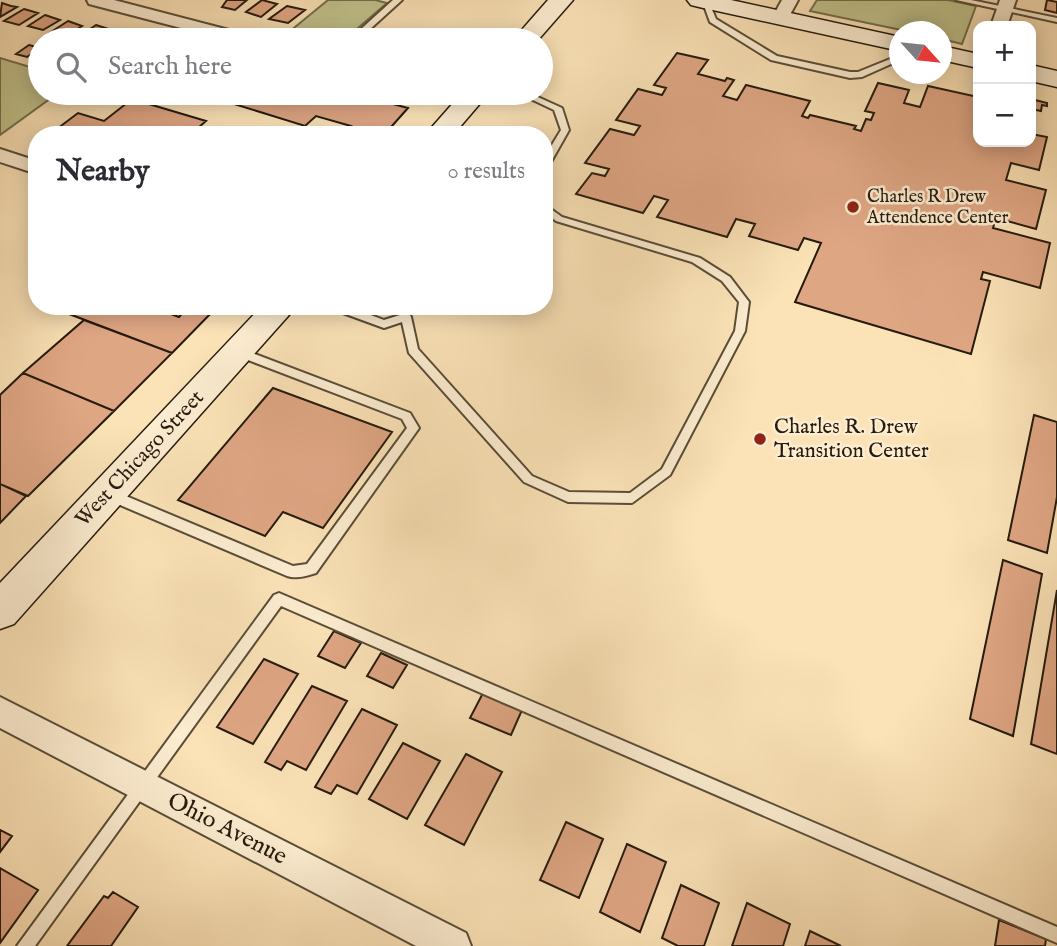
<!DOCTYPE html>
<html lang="en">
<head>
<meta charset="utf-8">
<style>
  body { margin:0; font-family:"IM FELL English",serif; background:#f2f2f3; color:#2b2b33 }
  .controls { position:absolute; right:21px; top:21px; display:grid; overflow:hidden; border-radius:14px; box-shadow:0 4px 18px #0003 }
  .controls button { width:63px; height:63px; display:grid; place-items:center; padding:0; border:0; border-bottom:2px solid #e1e1e2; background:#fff; color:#2b2b33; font:35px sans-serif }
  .compass { position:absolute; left:889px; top:21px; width:63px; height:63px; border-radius:50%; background:#fff; box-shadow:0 4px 18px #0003; rotate:117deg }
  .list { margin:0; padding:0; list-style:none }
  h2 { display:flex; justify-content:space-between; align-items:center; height:91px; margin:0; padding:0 28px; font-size:30px }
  h2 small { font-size:23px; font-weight:400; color:#7c7c81 }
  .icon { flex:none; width:38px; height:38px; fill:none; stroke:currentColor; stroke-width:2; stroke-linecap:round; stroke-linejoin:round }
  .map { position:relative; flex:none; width:1057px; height:946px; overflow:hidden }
  .search { position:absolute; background:#fff; box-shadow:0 4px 18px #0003; left:28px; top:28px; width:525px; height:77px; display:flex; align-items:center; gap:18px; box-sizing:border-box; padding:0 24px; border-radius:38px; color:#7c7c81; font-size:26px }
  .panel { position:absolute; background:#fff; box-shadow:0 4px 18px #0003; left:28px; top:126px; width:525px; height:189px; border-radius:28px }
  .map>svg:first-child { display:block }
</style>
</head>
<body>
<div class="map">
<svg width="1057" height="946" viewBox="0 0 1057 946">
  <rect width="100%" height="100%" fill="#fbe2b7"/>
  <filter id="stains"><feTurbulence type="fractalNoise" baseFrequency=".00286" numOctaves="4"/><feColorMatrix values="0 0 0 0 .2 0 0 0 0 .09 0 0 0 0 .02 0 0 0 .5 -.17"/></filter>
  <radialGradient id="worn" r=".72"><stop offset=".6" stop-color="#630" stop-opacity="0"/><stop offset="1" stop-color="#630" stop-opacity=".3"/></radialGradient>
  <path fill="#c1c28c" stroke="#736e4d" stroke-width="2" d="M328,0H375L387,3L344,40H321L289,32Z
    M817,0H948L976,6L962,44L942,39V32L906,31L810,11Z
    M0,58L40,70V93H58L0,135Z"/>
  <path fill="#dfa684" stroke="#251b0e" stroke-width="2" d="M227,0H247L235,10L222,7Z
    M262,0L277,4L261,17L246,12Z
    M1047,0L1057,2V13L1045,10Z
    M2,3L11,6L17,7L0,17Z
    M287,6L305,10L288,23L269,19Z
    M24,9L38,13L19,25L4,21Z
    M45,15L60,20L43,30L28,26Z
    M68,21L82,26L62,39L48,34Z
    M96,25L112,30L97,40H74Z
    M29,45L40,48L27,57L16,54Z
    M677,53L708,60L698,74L725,81L727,78L734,80L723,96L737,100L746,85L810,101L802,116L808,118L810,115L856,126L854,129L861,131L866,119L871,120L874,113L865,111L878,83L909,90L904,103L920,107L928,86L978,97V142H1031V134L1047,137L1039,170L1011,163L1006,180L1046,190L1036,229L996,218L993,228L1050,243L1040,288L983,272L981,279L990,281L971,354L795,302L821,243L804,238L798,250L749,236L755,224L736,219L727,237L657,217L668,200L654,196L643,213L576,194L592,173L605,176L609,169L585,163L610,129L634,135L640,126L616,120L638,89L662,95L666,88L654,85Z
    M232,93H281L297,97L302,93H352L408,108L384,135H342L351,126L316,116L305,126L231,103L239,96Z
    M132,99L206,121L190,135H49L78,113L104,121Z
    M1031,99L1047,103V106L1042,105L1041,111L1031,109Z
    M59,306H150L179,317L186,309L178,306H218L172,353L56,309Z
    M84,320L172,353L114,411L23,373Z
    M23,373L114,411L28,496L0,484V395Z
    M273,388L392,432L323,528L283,512L265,536L178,500Z
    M1034,415L1057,422V497L1047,553L1008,540Z
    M0,484L26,496L0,523Z
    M1003,560L1042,574L1013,736L970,719Z
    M1057,590V754L1031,744Z
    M334,631L361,643L345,668L318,656Z
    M381,653L407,665L393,688L367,676Z
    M264,659L298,674L253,744L217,727Z
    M312,686L347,701L306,770L287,761L281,770L265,762Z
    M483,693L522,710L511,735L470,718Z
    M362,709L397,725L357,794L337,785L331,794L315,787Z
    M403,743L440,761L407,819L369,799Z
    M466,754L502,772L464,845L425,825Z
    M566,822L603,839L579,898L540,880Z
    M0,830L12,836L0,852Z
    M627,844L666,862L640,932L600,912Z
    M0,868L38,890L0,943Z
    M681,885L719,903L704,946H678L662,938Z
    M113,892L138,907L111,946H67L104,896L108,898Z
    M747,903L790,924L783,946H732Z
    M999,920L1046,939L1045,946H995Z
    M810,931L841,946H805Z"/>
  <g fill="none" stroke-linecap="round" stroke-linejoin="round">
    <defs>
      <path id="lane" d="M393,0H402L358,40H349Z
        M702,0H708L716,19L777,56L850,72H858L900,55V60L862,77L850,78L771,60L710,22Z
        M956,0H971L1057,18V22Z
        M197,26L204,28L189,40H180Z
        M518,93H529L562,108L569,130L547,169L544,170V158L561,130L554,110Z
        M544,204L562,217L700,258L730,277L749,302L745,331L670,475L632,503L568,502L524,482L409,353L402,322L384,328L332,309L331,306H347L384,320L400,315L395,306H405L411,317L418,349L532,476L569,492L630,493L662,469L735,331L739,302L722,281L692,262L556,221L544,212Z
        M239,348L410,413L419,428L316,573C307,576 296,579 287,576L106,499L104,495L106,491H114L293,566L307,564L407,428L402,419L235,355L233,352Z
        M279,593L1057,927V943L281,606L35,946H17L274,595Z"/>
      <path id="street" d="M87,0H114L252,36L255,40H227L89,4Z
        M782,0H798L786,22L780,23L772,18Z
        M1000,0H1016L1007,26H991Z
        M431,93H460L476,97L478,101L469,107L433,97Z
        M0,149L37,161V174L0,162Z
        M0,697L466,933L471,946H416L0,728Z"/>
      <path id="secondary" d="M548,0H573L538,40H513Z
        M687,0H731L900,37V51L699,7L691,5Z
        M942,46L978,54V68L942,60Z
        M1031,65L1057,71V87L1031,81Z
        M462,93H489L453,135H425Z
        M262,306H297L14,624L0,629V583Z"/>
    </defs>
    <use href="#lane" stroke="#5a4d38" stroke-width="4"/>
    <use href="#street" stroke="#5a4d38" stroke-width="4"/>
    <use href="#secondary" stroke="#251b0e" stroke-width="3"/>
    <use href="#lane" fill="#fcecd0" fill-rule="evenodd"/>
    <use href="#street" fill="#fcecd0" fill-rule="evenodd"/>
    <use href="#secondary" fill="#fcecd0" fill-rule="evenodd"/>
  </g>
  <g fill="#8f2418" stroke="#fcecd0" stroke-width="2.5">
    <circle cx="853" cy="207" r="7"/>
    <circle cx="760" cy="439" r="7"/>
  </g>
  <g text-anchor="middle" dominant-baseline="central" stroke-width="5" stroke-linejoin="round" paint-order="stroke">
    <g font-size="18" fill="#251b0e" stroke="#fcecd0" text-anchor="start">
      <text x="867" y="197">Charles R Drew<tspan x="867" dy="21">Attendence Center</tspan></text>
    </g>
    <g font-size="21" fill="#251b0e" stroke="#fcecd0" text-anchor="start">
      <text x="774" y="427">Charles R. Drew<tspan x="774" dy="24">Transition Center</tspan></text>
    </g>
    <g font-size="21" fill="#251b0e" stroke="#fcecd0">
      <text transform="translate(140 459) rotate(-47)">West Chicago Street</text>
    </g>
    <g font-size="24" fill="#251b0e" stroke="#fcecd0">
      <text transform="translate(227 829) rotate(27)">Ohio Avenue</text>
    </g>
  </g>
  <rect width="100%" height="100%" filter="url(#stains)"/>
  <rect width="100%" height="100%" fill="url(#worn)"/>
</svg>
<div class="controls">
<button>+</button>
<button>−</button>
</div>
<svg class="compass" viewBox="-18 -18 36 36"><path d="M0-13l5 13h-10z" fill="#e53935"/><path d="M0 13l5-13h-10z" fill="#7c7c81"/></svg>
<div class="search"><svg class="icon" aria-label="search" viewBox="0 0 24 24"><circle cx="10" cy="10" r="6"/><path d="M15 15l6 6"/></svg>Search here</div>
<section class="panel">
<h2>Nearby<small>0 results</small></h2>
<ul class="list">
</ul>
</section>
</div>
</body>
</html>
